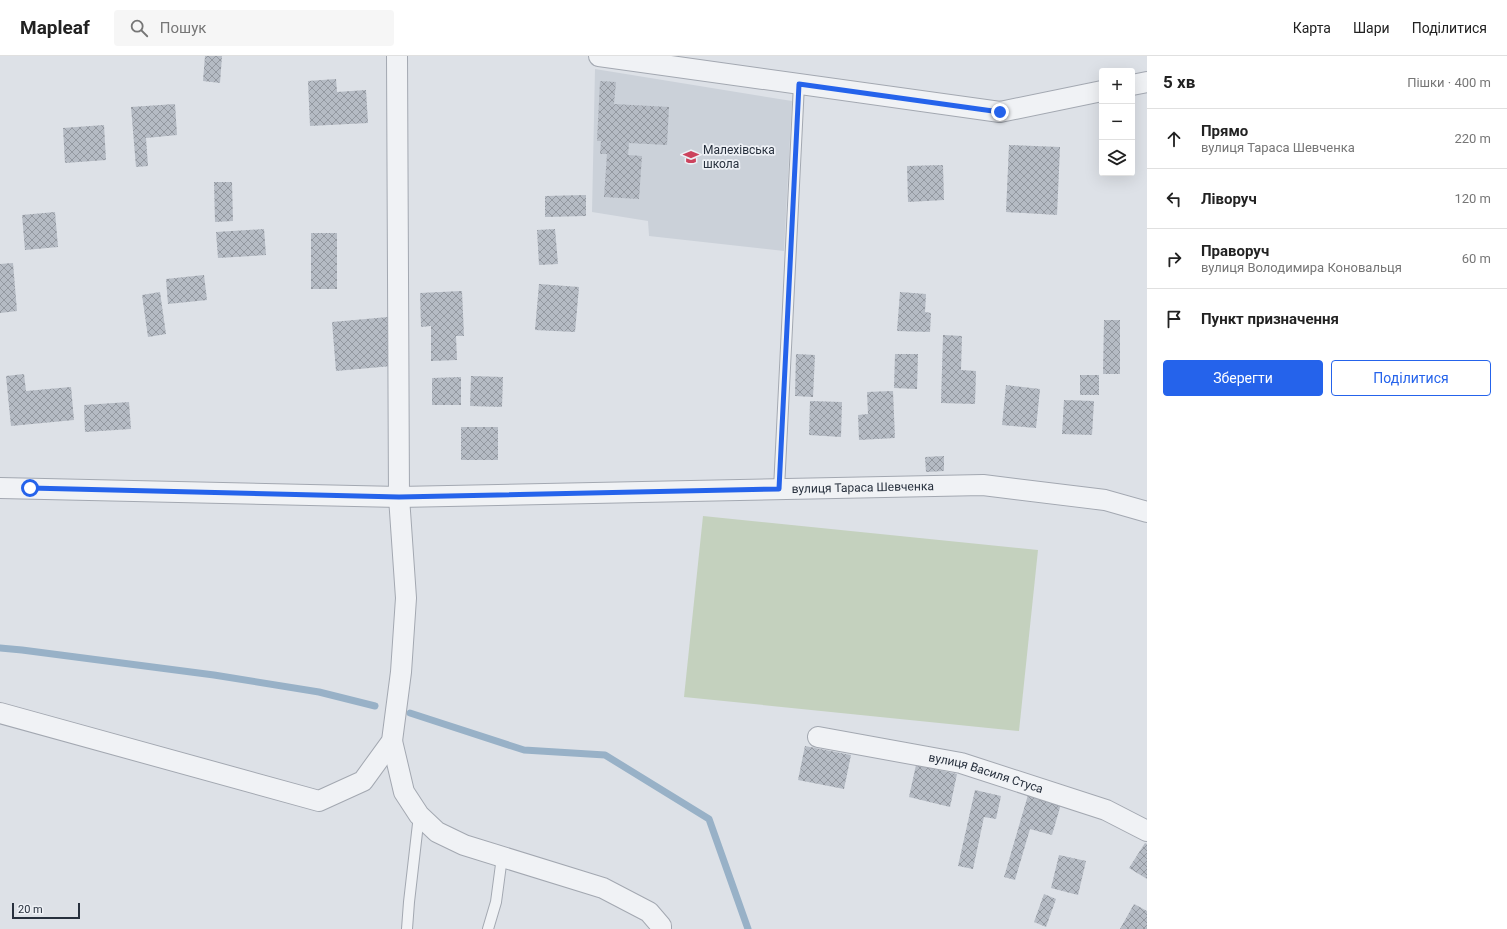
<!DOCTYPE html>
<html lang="uk">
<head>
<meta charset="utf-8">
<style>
  body { margin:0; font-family:Roboto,sans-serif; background:#f6f6f6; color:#222 }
  .controls { position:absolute; right:12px; top:12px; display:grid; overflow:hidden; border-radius:4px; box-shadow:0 4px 16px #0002 }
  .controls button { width:36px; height:36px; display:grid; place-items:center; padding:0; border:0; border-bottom:1px solid #e0e0e0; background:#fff; color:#222; font:20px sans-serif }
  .scale { position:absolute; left:12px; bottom:10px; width:68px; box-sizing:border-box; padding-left:4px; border:2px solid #27303d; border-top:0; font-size:11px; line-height:14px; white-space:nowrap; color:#27303d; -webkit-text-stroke:3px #edf0f5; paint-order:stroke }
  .stop { position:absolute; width:12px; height:12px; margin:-9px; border:3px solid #2563eb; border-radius:50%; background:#fff }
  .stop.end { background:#2563eb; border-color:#fff; box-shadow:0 1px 4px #0008 }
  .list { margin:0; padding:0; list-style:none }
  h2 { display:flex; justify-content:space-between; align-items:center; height:52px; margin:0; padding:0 16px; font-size:17px }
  h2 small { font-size:13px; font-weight:400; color:#767676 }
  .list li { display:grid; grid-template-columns:26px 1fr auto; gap:12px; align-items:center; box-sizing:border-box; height:60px; padding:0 16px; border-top:1px solid #e0e0e0 }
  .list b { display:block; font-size:15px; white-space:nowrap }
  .list p { margin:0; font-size:13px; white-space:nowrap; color:#767676 }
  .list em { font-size:13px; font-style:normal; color:#767676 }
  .actions { display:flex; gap:8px; padding:12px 16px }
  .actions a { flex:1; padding:9px 0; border:1px solid #2563eb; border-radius:4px; text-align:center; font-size:14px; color:#2563eb }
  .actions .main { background:#2563eb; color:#fff }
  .icon { flex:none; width:22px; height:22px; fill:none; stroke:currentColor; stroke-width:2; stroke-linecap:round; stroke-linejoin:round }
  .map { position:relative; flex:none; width:1147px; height:873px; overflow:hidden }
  header { display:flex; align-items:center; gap:24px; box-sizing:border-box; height:56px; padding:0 20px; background:#fff; border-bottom:1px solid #e0e0e0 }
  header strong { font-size:19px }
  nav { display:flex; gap:22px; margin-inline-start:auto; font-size:14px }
  .search { width:280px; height:36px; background:#f6f6f6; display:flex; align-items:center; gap:10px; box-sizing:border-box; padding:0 14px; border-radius:4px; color:#767676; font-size:15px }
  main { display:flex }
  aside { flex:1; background:#fff }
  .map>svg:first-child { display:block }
</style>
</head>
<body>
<header>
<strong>Mapleaf</strong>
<div class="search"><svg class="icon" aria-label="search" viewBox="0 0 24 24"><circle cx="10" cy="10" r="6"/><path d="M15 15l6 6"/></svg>Пошук</div>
<nav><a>Карта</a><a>Шари</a><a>Поділитися</a></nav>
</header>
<main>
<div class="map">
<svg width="1147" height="873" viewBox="0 0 1147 873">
  <defs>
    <pattern id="building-cross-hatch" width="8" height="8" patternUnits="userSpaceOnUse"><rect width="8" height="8" fill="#b5bbc4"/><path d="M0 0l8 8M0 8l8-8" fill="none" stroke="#9398a0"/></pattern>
  </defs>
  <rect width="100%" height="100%" fill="#dde1e7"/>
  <path fill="#cbd1d9" d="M595,13L792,45L784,195L649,180L648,165L592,156Z"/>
  <path fill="#c4d1be" d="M703,460L1038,494L1019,675L684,641Z"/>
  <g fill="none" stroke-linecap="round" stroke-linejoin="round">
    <path stroke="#98b1c7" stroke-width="7" d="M0,592L22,594L214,619L319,636L375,650
      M410,657L524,694L605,699L709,763L748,873"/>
  </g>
  <path fill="url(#building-cross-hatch)" d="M205,0H222L220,27L203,25Z
    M336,23L337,36L366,34L368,67L310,70L308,25Z
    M600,25L616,26L614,48L669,51L667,89L629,87L628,99L642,100L639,143L604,141L607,98H600L601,85H597Z
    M175,48L177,79L146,82L148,110L136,111L131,51Z
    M104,69L106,104L65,107L63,72Z
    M1009,89L1060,91L1057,159L1006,156Z
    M943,109L944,144L908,146L907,110Z
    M214,126H232L233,165L215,166Z
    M586,139V160L545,161V140Z
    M55,156L58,191L25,194L22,159Z
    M264,173L266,199L218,202L216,176Z
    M555,173L558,208L539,209L537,174Z
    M311,177H337V233H311Z
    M13,207L17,255L0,257V208Z
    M204,219L207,244L168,248L166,223Z
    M539,228L579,231L575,276L535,274Z
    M462,235L464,280H456L457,304L431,305V270L421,271L420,237Z
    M160,236L166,278L148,281L142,239Z
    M900,236L926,238L925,256L931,257L930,276L897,275Z
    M388,261L392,310L336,315L332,266Z
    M1104,264H1120V318H1103Z
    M943,279L962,280L961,314L976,315L975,348L941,347Z
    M796,298L815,299L813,341L795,340Z
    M895,298H918L917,333L894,332Z
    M24,318L26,335L71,331L74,364L11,370L6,320Z
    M1080,319H1099V339H1080Z
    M471,320L503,321L502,351L470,350Z
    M461,321V349H432V322Z
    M1006,329L1040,333L1036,372L1002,369Z
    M893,335L895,382L859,384L858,359L868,358L867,336Z
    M1064,344L1094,345L1092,379L1062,378Z
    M810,345L842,346L841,381L809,379Z
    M129,346L131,373L85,376L84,349Z
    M461,371H498V404H461Z
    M944,400V415L926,416L925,401Z
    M805,690L851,699L844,733L798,724Z
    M916,709L957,718L950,751L909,741Z
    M975,734L1001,740L996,763L984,761L973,813L958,810Z
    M1028,739L1061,748L1052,779L1030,773L1015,824L1004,821Z
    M1145,787L1147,788V823L1129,812Z
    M1059,799L1086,805L1078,839L1051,832Z
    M1044,838L1056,843L1046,871L1034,866Z
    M1134,848L1147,855V873H1120Z"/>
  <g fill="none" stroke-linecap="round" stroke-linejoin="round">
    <defs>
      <path id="service" d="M779,433L799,28
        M407,873L409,846L419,759
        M488,873L496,846L502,801"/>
      <g id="minor">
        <path d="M599,0L1000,56L1102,35"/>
        <path d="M1132,29L1147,26"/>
        <path id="s1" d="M0,432L399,441L983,429L1105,444L1147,456"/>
        <path d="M0,657L319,745L363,725L392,685L401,616L406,542L399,441L397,0"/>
        <path id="s2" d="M818,681L961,707L1106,754L1147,775"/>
        <path d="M392,685L404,736L419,759L437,776L464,789L603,832L649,856L661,870V873"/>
      </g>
    </defs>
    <use href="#service" stroke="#a3a8b1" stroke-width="12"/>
    <use href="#minor" stroke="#a3a8b1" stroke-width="22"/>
    <use href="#service" stroke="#f0f2f5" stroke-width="10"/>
    <use href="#minor" stroke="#f0f2f5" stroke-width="20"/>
  </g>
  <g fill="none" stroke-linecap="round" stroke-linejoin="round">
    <path stroke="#2563eb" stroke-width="5" d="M30,432L399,441L779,433L799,28L1000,56"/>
  </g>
  <defs>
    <symbol id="school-bare" viewBox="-9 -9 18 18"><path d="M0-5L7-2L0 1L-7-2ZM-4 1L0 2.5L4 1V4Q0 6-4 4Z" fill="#cc435d" stroke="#edf0f5" stroke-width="2.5" paint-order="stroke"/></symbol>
  </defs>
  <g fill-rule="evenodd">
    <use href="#school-bare" x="680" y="90" width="22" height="22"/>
  </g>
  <g text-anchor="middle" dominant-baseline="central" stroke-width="3.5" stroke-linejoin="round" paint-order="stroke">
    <g font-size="12" fill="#27303d" stroke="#edf0f5" text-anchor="start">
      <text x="703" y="94">Малехівська<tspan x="703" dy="14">школа</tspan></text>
    </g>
    <g font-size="12" fill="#27303d" stroke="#edf0f5">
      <text stroke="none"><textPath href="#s1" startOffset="863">вулиця Тараса Шевченка</textPath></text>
      <text stroke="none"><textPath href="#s2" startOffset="172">вулиця Василя Стуса</textPath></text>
    </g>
  </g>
</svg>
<div class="controls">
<button>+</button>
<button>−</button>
<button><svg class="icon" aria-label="layers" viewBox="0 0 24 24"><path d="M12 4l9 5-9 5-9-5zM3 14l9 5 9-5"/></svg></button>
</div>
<div class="scale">20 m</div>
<div class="stop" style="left:30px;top:432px"></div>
<div class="stop end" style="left:1000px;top:56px"></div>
</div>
<aside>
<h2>5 хв<small>Пішки · 400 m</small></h2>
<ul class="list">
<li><svg class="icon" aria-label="ahead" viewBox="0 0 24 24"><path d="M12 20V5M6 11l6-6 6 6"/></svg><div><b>Прямо</b><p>вулиця Тараса Шевченка</p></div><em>220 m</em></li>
<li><svg class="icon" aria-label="left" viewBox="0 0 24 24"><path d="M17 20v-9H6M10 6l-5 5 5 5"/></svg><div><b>Ліворуч</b></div><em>120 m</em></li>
<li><svg class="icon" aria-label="right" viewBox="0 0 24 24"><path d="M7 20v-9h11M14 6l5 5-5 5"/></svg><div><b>Праворуч</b><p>вулиця Володимира Коновальця</p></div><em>60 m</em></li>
<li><svg class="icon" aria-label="arrive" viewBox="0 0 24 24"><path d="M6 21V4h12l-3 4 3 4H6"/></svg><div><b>Пункт призначення</b></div></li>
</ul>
<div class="actions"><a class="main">Зберегти</a><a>Поділитися</a></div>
</aside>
</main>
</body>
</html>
